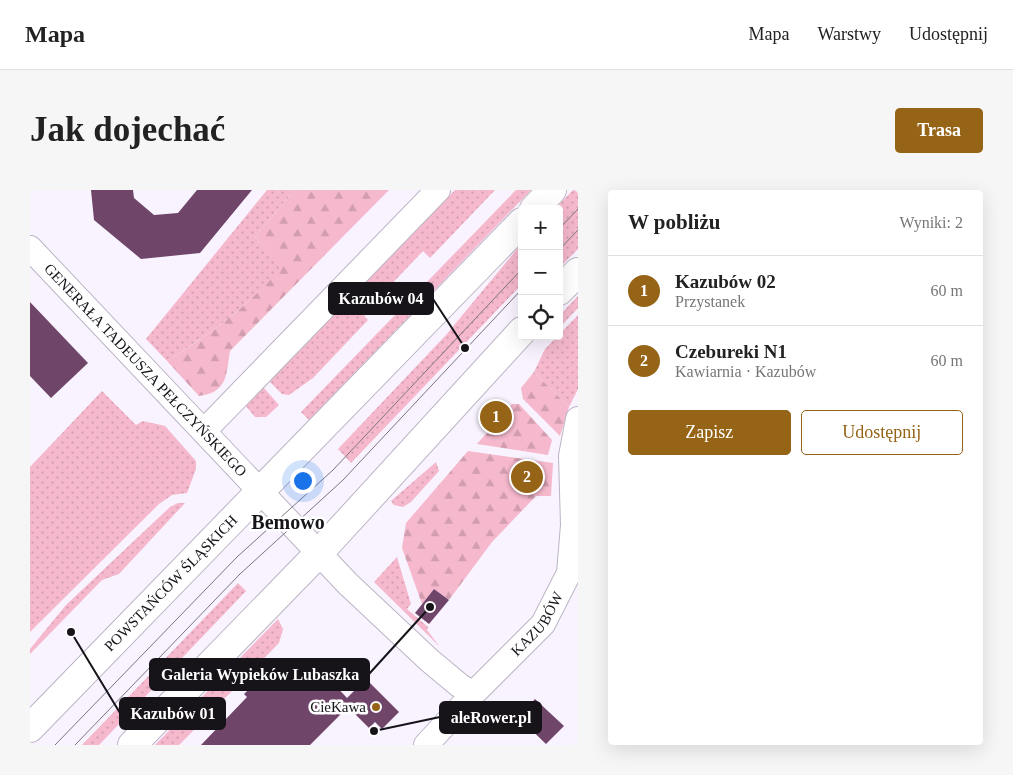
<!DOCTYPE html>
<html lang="pl">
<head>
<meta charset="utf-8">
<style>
  body { margin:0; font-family:"Times New Roman",serif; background:#f6f6f6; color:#222 }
  .controls { position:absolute; right:15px; top:15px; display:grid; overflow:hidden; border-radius:5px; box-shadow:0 5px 20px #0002 }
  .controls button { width:45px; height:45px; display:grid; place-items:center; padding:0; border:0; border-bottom:1px solid #e0e0e0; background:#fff; color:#222; font:25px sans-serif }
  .you { position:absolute; left:272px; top:290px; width:18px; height:18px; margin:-12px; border:4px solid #fff; border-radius:50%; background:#1a73e8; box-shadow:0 0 0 8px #1a73e833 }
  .badge { display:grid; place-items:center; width:32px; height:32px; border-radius:50%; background:#966417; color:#fff; font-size:16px; font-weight:700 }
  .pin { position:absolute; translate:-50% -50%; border:2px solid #fff; box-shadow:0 1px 5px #0006 }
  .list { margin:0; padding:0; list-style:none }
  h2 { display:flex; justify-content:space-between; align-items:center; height:65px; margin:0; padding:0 20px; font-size:21px }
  h2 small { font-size:16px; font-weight:400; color:#767676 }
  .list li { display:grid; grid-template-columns:32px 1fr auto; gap:15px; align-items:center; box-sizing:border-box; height:70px; padding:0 20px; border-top:1px solid #e0e0e0 }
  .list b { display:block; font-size:19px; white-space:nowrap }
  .list p { margin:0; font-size:16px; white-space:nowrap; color:#767676 }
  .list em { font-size:16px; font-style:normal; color:#767676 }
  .actions { display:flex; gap:10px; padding:15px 20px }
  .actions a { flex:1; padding:11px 0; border:1px solid #966417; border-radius:5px; text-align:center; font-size:18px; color:#966417 }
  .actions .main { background:#966417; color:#fff }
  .icon { flex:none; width:28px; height:28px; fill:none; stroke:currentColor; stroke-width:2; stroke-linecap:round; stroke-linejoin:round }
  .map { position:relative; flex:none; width:548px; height:555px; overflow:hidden; border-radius:5px }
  header { display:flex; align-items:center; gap:30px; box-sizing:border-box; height:70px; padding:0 25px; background:#fff; border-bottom:1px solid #e0e0e0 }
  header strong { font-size:24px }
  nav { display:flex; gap:28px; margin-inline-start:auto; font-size:18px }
  .intro { display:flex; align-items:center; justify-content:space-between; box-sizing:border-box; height:120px; padding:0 30px }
  h1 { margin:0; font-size:35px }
  .button { padding:12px 22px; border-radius:5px; background:#966417; color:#fff; font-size:18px; font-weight:700 }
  main { display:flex; gap:30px; padding:0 30px }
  aside { flex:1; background:#fff; border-radius:5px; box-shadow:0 5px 20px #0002 }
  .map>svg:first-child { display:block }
</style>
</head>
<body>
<header>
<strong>Mapa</strong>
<nav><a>Mapa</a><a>Warstwy</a><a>Udostępnij</a></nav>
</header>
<div class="intro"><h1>Jak dojechać</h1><a class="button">Trasa</a></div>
<main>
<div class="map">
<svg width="548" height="555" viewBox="0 0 548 555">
  <defs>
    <pattern id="grass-dots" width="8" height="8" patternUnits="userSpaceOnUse" patternTransform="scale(1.25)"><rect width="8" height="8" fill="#f5b8cd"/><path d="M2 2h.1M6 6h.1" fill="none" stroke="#d19daf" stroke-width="1.8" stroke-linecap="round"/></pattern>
    <pattern id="forest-firs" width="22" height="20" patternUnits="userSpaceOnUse" patternTransform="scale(1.25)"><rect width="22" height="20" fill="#f5b8cd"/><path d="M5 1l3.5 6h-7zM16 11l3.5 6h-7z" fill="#d19daf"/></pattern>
  </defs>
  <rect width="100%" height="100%" fill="#f8f3fe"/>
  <path fill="url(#grass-dots)" d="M237,0H264L225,47L254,76C221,114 179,145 137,171L116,149Z
    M425,0H465L400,68L393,61L333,124L338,130L283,188L259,205L252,204L239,191Z
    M486,0H501L279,230L271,222Z
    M543,0H548V59L529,78V19H525Z
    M492,53V94L321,273L308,259L416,145Z
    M548,106V118L529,138V126Z
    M548,125V199L539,217L504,182L515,159Z
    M233,197L249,215L236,227H225L215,215Z
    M72,201L106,235L113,231L135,236L166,271V279L157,303L142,305L129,314L0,442V277Z
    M406,272L409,281L381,312L373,317L364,315L361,311Z
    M148,313H155L89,384L72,390L0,464V459L36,415L140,317Z
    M367,367L381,414L377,419L398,437L397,440L409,456L344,392Z
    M208,393L216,401L69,555H52Z
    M248,429L253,439L249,453L149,555H125Z"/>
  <path fill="url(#forest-firs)" d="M264,0H359L200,161C196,185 198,202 169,206L137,171C179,145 221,114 253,76L225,47Z
    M504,182L539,217L530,246L493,209L491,198Z
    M482,214H489L522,250L518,265L447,254Z
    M438,261L523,273L521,306H506L462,352L419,410L404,399L392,414L372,358L376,333Z"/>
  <path fill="#70456a" d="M61,0H103L104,8L124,25L148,23L167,0H222L170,63L111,69L64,30Z
    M0,112L58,173L21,208L0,186Z
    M404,399L419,410L399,434L385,423Z
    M245,474L254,475L273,494L289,478L317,508L336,489L369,522L352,539L345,532L339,538L318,517L280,555H171L217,507L214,504Z
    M505,509L534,536L516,554L488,527Z"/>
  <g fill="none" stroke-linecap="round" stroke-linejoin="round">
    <defs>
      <g id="street">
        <path id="s1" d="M0,58L318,394L399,470L429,495L443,504"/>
        <path d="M174,241L408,0"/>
        <path id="s2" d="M396,555L443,504L513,434L539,383L543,335L541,266L548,229"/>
      </g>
      <g id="secondary">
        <path d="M504,19L522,0"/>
        <path d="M529,101L548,82"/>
        <path id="s3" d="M0,538L492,32"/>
        <path d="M102,555L288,364L492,141"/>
      </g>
    </defs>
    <use href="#street" stroke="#bcb4c5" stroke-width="26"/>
    <use href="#secondary" stroke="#bcb4c5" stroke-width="30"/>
    <use href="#street" stroke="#fff" stroke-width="24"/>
    <use href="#secondary" stroke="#fff" stroke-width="28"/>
    <path stroke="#7a767f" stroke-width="1" d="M529,39L548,19
      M529,60L548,40
      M25,555L207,367L303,280L492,79
      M45,555L210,384L313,290L492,99"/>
  </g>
  <circle fill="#966417" stroke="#fff" stroke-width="2" cx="346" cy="517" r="5"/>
  <g text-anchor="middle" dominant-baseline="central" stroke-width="5" stroke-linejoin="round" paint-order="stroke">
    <g font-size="15" fill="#161319" stroke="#fff">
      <text stroke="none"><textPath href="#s1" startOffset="168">GENERAŁA TADEUSZA PEŁCZYŃSKIEGO</textPath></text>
      <text stroke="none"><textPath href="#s3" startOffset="202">POWSTAŃCÓW ŚLĄSKICH</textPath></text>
      <text stroke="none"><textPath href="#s2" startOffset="165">KAZUBÓW</textPath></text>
    </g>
    <g font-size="15" fill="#161319" stroke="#fff" text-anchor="end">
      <text x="336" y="517">CieKawa</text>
    </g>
    <g font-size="20" font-weight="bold" fill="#161319" stroke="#fff">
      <text x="258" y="332">Bemowo</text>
    </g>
  </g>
  <path fill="none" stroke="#161319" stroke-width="2" d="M435 158L403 109M400 417L339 484M41 442L90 523M344 541L410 527"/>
  <g fill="#161319" stroke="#fff" stroke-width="2">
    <circle cx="435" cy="158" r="5"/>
    <circle cx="400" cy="417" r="5"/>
    <circle cx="41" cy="442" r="5"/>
    <circle cx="344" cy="541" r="5"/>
  </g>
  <g fill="#161319" stroke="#161319" stroke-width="2">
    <rect x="299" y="93" width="104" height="31" rx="5"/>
    <rect x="120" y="469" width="219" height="31" rx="5"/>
    <rect x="90" y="508" width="105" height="31" rx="5"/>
    <rect x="410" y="512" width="101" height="31" rx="5"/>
  </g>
  <g font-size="16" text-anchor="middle" font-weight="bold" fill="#fff">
    <text x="351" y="114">Kazubów 04</text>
    <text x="230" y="490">Galeria Wypieków Lubaszka</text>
    <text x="143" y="529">Kazubów 01</text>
    <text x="461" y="533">aleRower.pl</text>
  </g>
</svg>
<div class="controls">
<button>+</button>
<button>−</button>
<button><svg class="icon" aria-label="locate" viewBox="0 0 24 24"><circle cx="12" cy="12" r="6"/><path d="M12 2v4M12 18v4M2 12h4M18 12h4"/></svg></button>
</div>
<div class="you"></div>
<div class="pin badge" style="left:466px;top:227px">1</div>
<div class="pin badge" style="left:497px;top:287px">2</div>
</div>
<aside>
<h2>W pobliżu<small>Wyniki: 2</small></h2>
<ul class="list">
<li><span class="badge">1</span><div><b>Kazubów 02</b><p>Przystanek</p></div><em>60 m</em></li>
<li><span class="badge">2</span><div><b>Czebureki N1</b><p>Kawiarnia · Kazubów</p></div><em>60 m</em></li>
</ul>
<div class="actions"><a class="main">Zapisz</a><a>Udostępnij</a></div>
</aside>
</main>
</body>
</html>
